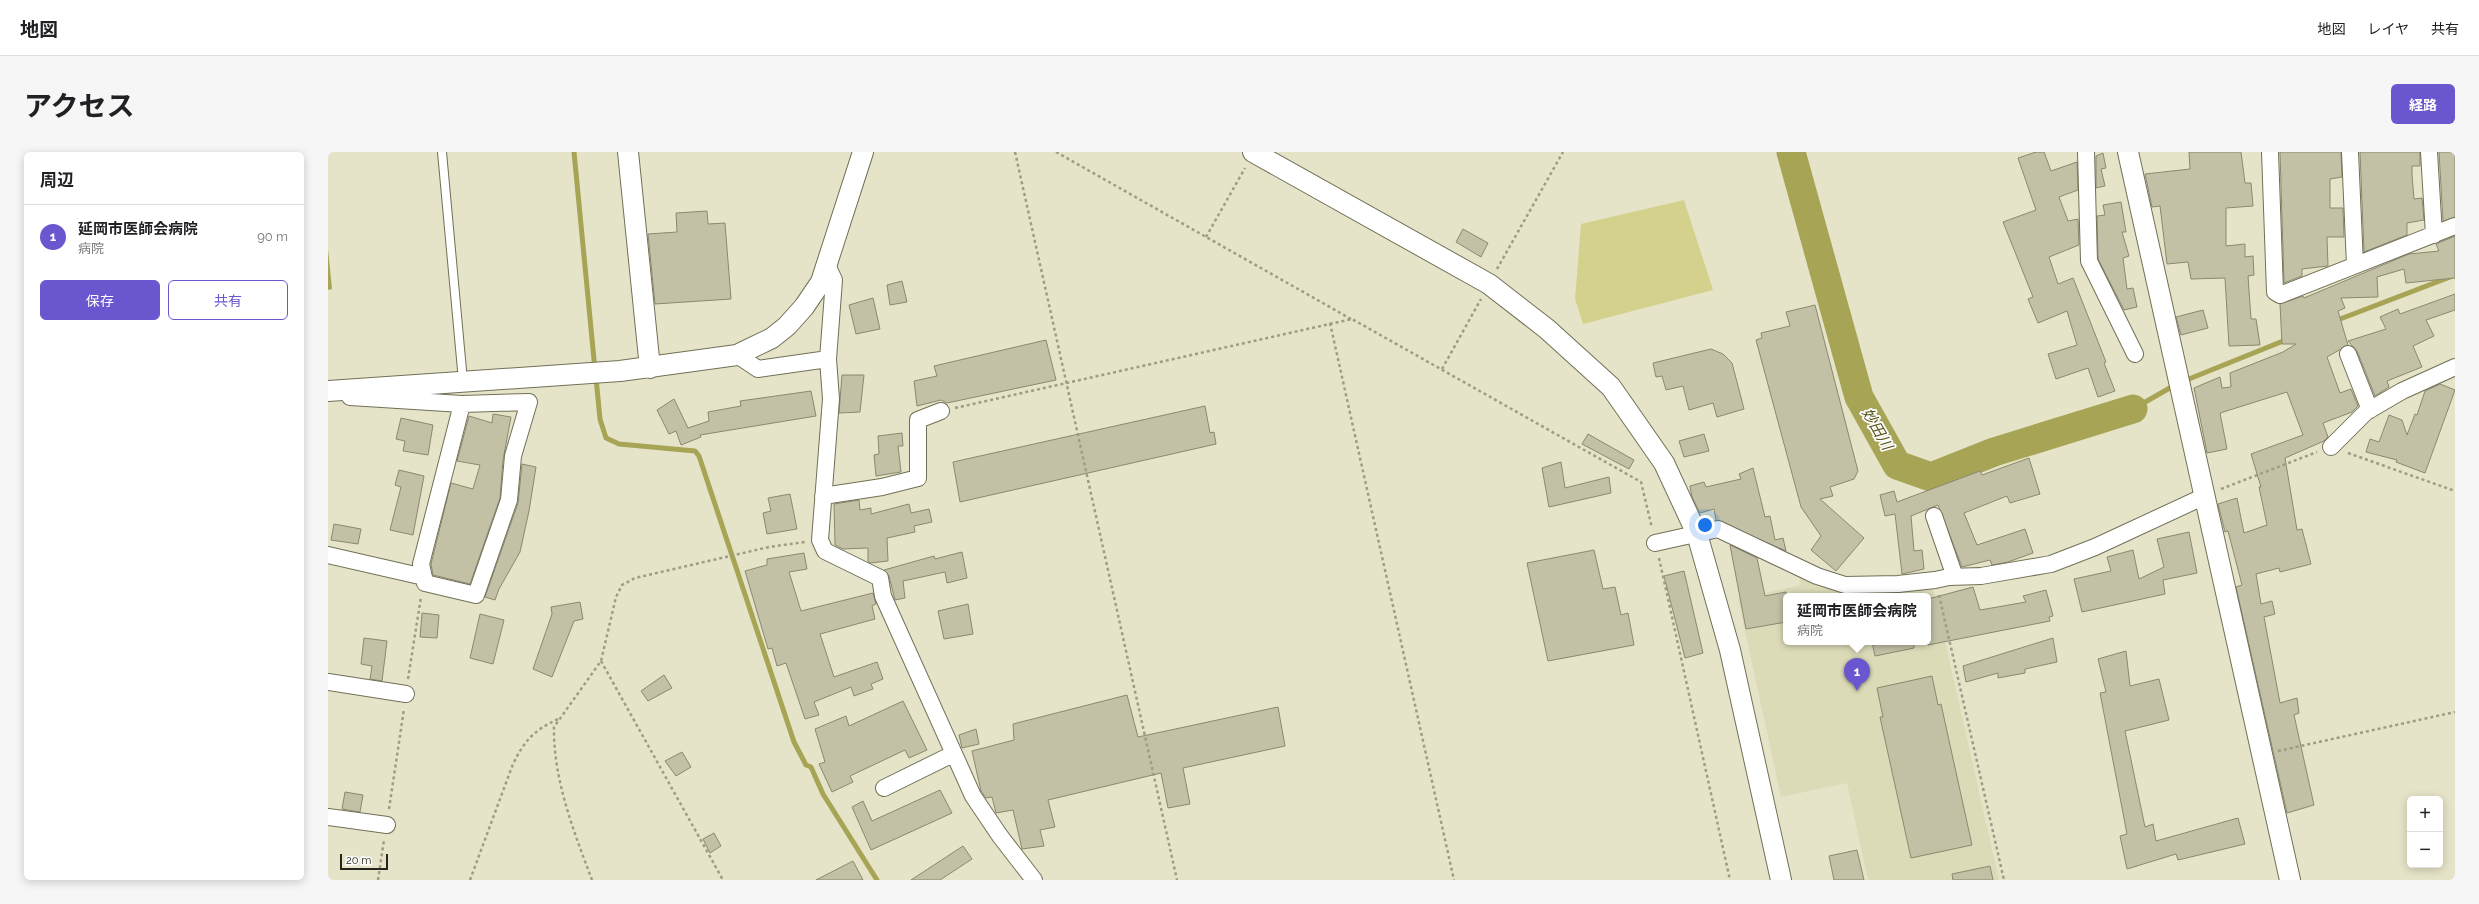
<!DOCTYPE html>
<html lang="ja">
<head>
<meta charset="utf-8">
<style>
  body { margin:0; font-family:Raleway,"Noto Sans JP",sans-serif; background:#f6f6f6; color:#202124 }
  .controls { position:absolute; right:12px; bottom:12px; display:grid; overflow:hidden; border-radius:6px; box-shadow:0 2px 10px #0003 }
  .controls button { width:36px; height:36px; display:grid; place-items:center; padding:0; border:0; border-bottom:1px solid #e0e0e0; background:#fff; color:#202124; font:20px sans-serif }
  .scale { position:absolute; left:12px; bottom:10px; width:48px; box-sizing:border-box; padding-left:4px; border:2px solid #25251b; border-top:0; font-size:11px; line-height:14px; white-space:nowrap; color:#25251b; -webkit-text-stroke:3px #fff; paint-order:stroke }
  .you { position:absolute; left:1377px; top:373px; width:14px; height:14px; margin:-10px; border:3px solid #fff; border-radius:50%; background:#1a73e8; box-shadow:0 0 0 6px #1a73e833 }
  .badge { display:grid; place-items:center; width:26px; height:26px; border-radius:50%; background:#6a57d0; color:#fff; font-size:13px; font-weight:700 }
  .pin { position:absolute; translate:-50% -33px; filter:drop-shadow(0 1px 2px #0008) }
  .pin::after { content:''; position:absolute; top:21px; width:14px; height:12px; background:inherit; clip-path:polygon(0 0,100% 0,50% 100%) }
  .popup { position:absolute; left:1455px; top:441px; width:148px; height:52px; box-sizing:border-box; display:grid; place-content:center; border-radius:6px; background:#fff; filter:drop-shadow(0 1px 3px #0005); font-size:13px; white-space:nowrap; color:#757577 }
  .popup b { font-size:15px; color:#202124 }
  .popup::after { content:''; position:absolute; left:50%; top:100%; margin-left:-8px; border:8px solid transparent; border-top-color:#fff }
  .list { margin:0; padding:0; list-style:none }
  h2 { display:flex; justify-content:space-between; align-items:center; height:52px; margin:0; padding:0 16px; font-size:17px }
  h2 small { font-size:13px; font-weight:400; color:#757577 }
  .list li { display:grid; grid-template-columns:26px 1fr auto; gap:12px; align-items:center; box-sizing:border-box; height:64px; padding:0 16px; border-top:1px solid #e0e0e0 }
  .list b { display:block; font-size:15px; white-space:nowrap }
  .list p { margin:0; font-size:13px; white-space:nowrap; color:#757577 }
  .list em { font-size:13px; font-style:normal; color:#757577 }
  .actions { display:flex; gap:8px; padding:12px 16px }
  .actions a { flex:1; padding:9px 0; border:1px solid #6a57d0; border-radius:6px; text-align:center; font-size:14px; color:#6a57d0 }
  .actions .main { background:#6a57d0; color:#fff }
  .map { position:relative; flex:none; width:2127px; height:728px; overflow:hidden; border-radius:6px }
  header { display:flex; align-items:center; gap:24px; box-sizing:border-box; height:56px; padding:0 20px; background:#fff; border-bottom:1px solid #e0e0e0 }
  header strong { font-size:19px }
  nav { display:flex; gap:22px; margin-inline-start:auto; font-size:14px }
  .intro { display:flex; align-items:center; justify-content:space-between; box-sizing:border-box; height:96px; padding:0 24px }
  h1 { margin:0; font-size:28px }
  .button { padding:10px 18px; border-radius:6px; background:#6a57d0; color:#fff; font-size:14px; font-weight:700 }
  main { display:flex; gap:24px; padding:0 24px }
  aside { flex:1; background:#fff; border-radius:6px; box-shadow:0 2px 10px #0003 }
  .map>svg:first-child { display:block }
</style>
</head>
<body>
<header>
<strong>地図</strong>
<nav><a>地図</a><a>レイヤ</a><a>共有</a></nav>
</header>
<div class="intro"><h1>アクセス</h1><a class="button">経路</a></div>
<main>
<aside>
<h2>周辺<small></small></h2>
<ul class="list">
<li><span class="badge">1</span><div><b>延岡市医師会病院</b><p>病院</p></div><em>90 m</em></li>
</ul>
<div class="actions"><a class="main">保存</a><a>共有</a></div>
</aside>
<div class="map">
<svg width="2127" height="728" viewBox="0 0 2127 728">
  <rect width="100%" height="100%" fill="#e5e4c8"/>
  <path fill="#dcdbb8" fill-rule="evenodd" d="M1470,423L1509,438L1531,441L1601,434L1605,436L1671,728H1540L1519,631L1453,645L1410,447L1473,433ZM1458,444H1600V490H1458Z"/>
  <path fill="#d4d18d" d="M1356,48L1385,138L1255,172L1247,147L1253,72Z"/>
  <path fill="#a8a456" d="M0,97L4,137L0,138Z"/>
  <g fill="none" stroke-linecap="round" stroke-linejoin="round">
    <path stroke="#a8a456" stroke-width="5" d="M246,0L267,218
      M2007,169L2127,123
      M268,226L272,267L278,286L291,292L367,299L371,304L466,590L478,613L483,615L495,642L549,728
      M1856,229L1960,187
      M1805,257L1847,233"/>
    <path stroke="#a8a456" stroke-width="29" d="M1463,0L1531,245L1569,313L1603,325L1666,300L1805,257"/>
  </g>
  <path fill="#c2c1a6" stroke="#8a896f" d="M1708,0H1716L1723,19L1749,10L1750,38L1731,45L1740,69L1750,67L1751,93L1721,105L1730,132L1745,126L1778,210L1776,211L1787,239L1770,245L1760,216L1728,227L1720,202L1749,193L1739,159L1710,171L1700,147L1705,145L1675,70L1708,58L1690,6Z
    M1861,0H1913L1917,31H1923L1925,54L1898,56V94L1917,92V105L1925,104L1926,123L1920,124L1923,167H1928L1932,193L1901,194L1897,126L1863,127L1860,110L1839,112L1832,54L1824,55L1817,22L1862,17Z
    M1952,0H2013L2014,25L2002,27V56H2015L2016,85H1999L2000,114L1974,117V124L1956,131Z
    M2032,0H2092V14H2084V23L2086,47L2094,46L2096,68L2079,71V83L2036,100Z
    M2111,0H2127V65L2115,69Z
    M1775,1L1778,16L1773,17L1777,34L1768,36V4Z
    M1793,50L1798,80H1794L1801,104L1795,106L1799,137L1805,136L1809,155L1796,158L1770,107L1769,64L1777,63L1775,53Z
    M379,59L380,72L397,71L403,147L327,152L320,82L349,80L348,61Z
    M1135,77L1160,91L1153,105L1128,90Z
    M2127,84V126L2078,131L2076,117L2049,125L2050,145L2013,146L2017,156L2010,159L2020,193L1999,205L2012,241L2023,237L2030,254L2024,260L1995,271L2000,285L1996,289L1957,306L1969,378L1974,377L1983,412L1952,420L1951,416L1928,422L1933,452L1944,449L1947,462L1936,465L1952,551L1969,546L1971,561L1966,563L1986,653L1959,661L1908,435L1914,433L1900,379L1897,380L1890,352L1909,346L1916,381L1939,373L1931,335H1933L1923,302L1975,283L1959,240L1892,261L1899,297L1879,301L1866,236L1892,225L1894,236L1903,235L1902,221L1955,200L1968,192H1954L1952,152L1975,144L1976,146L2081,102L2111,99L2108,92Z
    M574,129L579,150L562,153L559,133Z
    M2127,142V158L2098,168L2106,184L2085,194L2094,215L2059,229L2061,235L2047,244L2029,199L2020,189L2058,177L2052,165L2070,157L2072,162Z
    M545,146L552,177L528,182L521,153Z
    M1487,153L1530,319L1526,327L1502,335L1505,344L1492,347L1536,386L1508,419L1483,398L1493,384L1473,355L1428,188L1434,186L1433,181L1462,174L1458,160Z
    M1875,158L1880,176L1853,183L1848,165Z
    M718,188L728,228L619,251L613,248L589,254L586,229L609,224L606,214Z
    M1383,197L1395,202L1404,211L1416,257L1389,265L1385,251L1361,258L1355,234L1338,238L1334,224L1328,225L1325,211Z
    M514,223H536L532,260L511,261Z
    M2112,232L2127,238L2097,321L2068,310L2069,308L2038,300L2042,287L2051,290L2061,263L2074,268L2079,283L2087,262L2089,263L2097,239Z
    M483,239L488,264L372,283L373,285L353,293L348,279L341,282L329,258L346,247L360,276L381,269L380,260L413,254L412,249Z
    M877,254L882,281L886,280L888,292L632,350L625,310Z
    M165,262L183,265L175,308L172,346L142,432L105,423L103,412L123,331L145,337L152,313L129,309L141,264L164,271Z
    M73,266L105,273L100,303L75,299L77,289L68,287Z
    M574,281L575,294H570L573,320L548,324L546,303L551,302L550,284Z
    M1260,282L1306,308L1301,317L1254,292Z
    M1376,282L1381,299L1356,305L1351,289Z
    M1701,306L1712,342L1682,351L1679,344L1636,361L1649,393L1697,377L1705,401L1680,410L1664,413L1662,408L1634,415L1610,353L1583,364L1586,399L1594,398L1596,417L1574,422L1567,362L1557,364L1552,343L1566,339L1569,350L1652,319L1654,323Z
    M1233,310L1237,336L1281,325L1283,341L1221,355L1214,316Z
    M194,312L208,315L201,359L192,400L171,437L167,448L157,445L190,351Z
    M1425,316L1437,365L1442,364L1447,388L1455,386L1458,399L1388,368L1386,357L1372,361L1364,345L1362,334L1376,330L1378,335L1413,327L1411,322Z
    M71,318L96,324L85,383L62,378L73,335L67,333Z
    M462,342L469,377L439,382L435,361L443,359L440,346Z
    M531,348L532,358L543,356V362L581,352L583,361L601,357L604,370L586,374L587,380L559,386L560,409L542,411L540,409V396L515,397L507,393L506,352Z
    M6,372L33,377L30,392L3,388Z
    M1861,380L1869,421L1835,428L1837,442L1754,460L1746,427L1783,419L1779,405L1805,398L1811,427L1836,415L1829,387Z
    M1402,393L1429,406L1437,444L1458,440V470L1418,477Z
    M1266,398L1275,437L1287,435L1293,463L1300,461L1306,493L1220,509L1199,411Z
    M634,400L639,426L619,431L617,420L575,429L577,446L567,448L561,424L556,418L606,404L607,407Z
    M476,401L479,417L461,420L473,459L545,441L548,452L544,454L547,467L492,482L506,525L549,510L555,527L543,532L545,537L526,544L523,535L486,550L491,563L477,567L458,511L449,514L444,496L440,497L417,419L439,413V407Z
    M1356,419L1375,501L1357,506L1336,424Z
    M1645,435L1652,458L1698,450L1695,444L1718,438L1725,464L1721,465L1722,469L1600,493V447Z
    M252,450L255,467L246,469L224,525L205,517L224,462L223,455Z
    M640,452L645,482L616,487L610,459Z
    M94,461L111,463L109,486L92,485Z
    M152,462L176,468L165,512L142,506Z
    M36,486L59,489L54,529L42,527L44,514L33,512Z
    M1725,486L1729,510L1697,517V521L1670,526V521L1638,530L1635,514Z
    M1544,490H1586V496L1547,504Z
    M1798,499L1802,534L1831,527L1841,568L1797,579L1817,675L1825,672L1828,689L1910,666L1917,692L1850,708L1848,702L1799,717L1792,684L1799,682L1772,541L1778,540L1770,507Z
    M336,523L344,536L320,549L313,539Z
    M1604,524L1610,553L1613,552L1644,693L1583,706L1552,565H1555L1549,536Z
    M799,543L810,585L950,555L957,594L855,616L862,652L840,656L833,621L720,648L727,675L712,678L716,694L694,697L685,658L668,661L664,645L658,646L653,639L644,599L686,588L685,572Z
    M575,549L599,598L581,606L577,598L522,624L525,630L504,640L491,612L497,610L487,577L518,564L521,574Z
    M648,577L651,592L634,596L631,583Z
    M354,600L363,615L348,624L337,609Z
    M612,638L624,661L543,698L524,655L535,649L544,669Z
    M17,640L35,643L32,660L14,657Z
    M386,681L393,694L382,701L375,687Z
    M635,694L644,707L612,728H583Z
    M1529,698L1536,728H1506L1501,704Z
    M525,709L535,728H488Z
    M1662,714L1665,728H1625L1624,722Z"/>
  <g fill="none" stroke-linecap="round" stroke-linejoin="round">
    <defs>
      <path id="service" d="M114,0L135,229"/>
      <path id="minor" d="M1758,0L1761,109L1807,202
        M1942,0L1947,140L1952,143L2127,74
        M2022,0L2027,113
        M2101,0L2106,83
        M499,113L506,128L500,207L503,247L492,388L497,399L552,426L555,444L645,644L672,684L706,728
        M2020,202L2042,258
        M409,203L430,217L500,207
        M22,245L134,252L93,412L97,431L148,443L181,348L185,304L201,250L134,252
        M2003,295L2038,260L2074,239L2127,215
        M495,344L554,335L590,326V268L613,259
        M1606,364L1627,425
        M1327,391L1390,377L1489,424L1517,433L1570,432L1607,428L1621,425L1653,424L1723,412L1767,395L1877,344
        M0,403L96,425
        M0,530L78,542
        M556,636L625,602
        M0,665L59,673"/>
      <path id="tertiary" d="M300,0L322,216
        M925,0L1161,132L1219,177L1283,235L1336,311L1369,382L1402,498L1453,728
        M1800,0L1962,728
        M0,239L292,219L409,203L444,186L459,174L476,155L493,130L535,0"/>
    </defs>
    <use href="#service" stroke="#717057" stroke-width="10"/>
    <use href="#minor" stroke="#717057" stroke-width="18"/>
    <use href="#tertiary" stroke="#717057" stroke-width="22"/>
    <path stroke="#9d9c87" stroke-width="2.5" stroke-dasharray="3 3" stroke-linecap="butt" d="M687,0L849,728
      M728,0L1023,167
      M878,85L917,16
      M1169,117L1235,0
      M1002,171L1126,728
      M1114,217L1153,147
      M627,256L1024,167L1313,330L1324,376
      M2020,301L2127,339
      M1893,337L1989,300
      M1331,406L1402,728
      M1611,443L1676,728
      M273,509L395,728
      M80,527L93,445
      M1950,599L2127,560
      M61,657L76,557
      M50,728L56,688
      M142,728L185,612C197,588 205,579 230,567
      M264,728C246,680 225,627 226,575L273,509L288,445L294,433L307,426L441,395L477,390"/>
    <use href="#service" stroke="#fff" stroke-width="8"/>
    <use href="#minor" stroke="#fff" stroke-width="16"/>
    <use href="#tertiary" stroke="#fff" stroke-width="20"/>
  </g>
  <g text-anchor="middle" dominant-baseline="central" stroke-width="3.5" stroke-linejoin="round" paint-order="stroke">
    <g font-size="15" font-style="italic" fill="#565318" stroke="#fff">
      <text transform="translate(1549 277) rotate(60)">妙田川</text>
    </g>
  </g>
</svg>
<div class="controls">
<button>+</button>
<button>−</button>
</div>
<div class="scale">20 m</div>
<div class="you"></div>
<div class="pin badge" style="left:1529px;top:539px">1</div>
<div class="popup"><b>延岡市医師会病院</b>病院</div>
</div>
</main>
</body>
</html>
